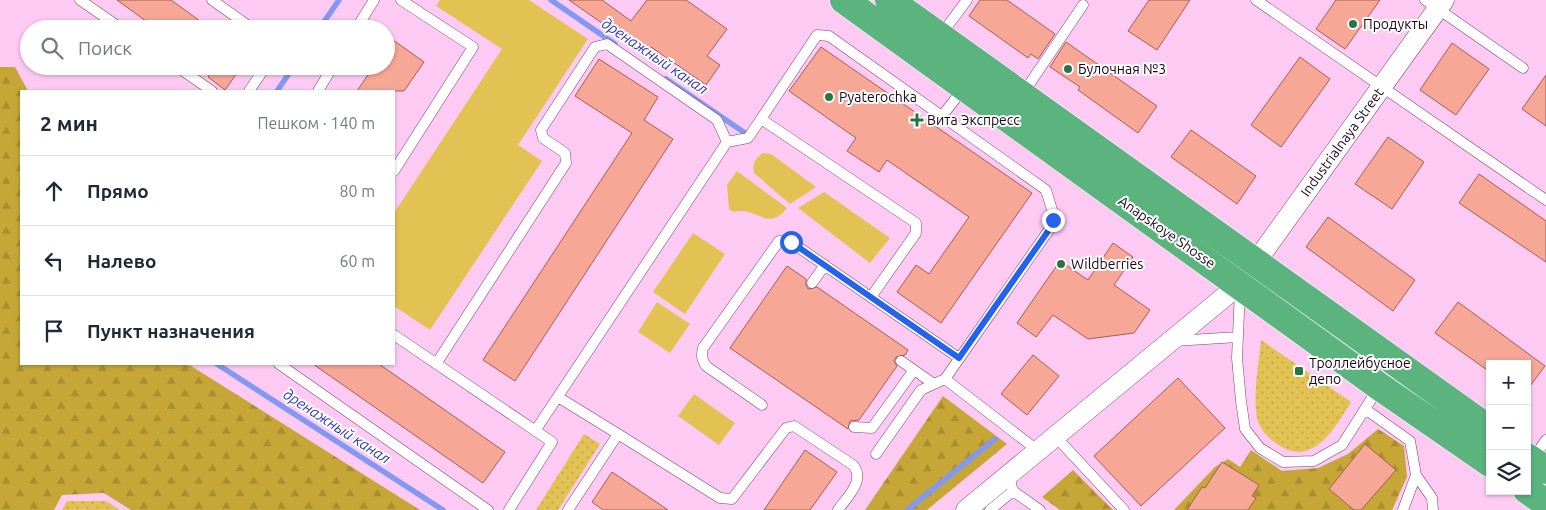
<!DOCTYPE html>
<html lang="ru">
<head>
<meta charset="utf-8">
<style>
  body { margin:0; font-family:Ubuntu,sans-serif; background:#f6f6f7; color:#1f2937 }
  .controls { position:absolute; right:15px; bottom:15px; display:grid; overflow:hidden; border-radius:0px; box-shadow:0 1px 4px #0004 }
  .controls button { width:45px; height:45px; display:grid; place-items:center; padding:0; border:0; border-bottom:1px solid #e0e1e3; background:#fff; color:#1f2937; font:25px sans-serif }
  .stop { position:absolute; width:15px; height:15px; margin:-11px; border:4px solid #2563eb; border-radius:50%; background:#fff }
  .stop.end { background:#2563eb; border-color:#fff; box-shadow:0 1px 5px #0008 }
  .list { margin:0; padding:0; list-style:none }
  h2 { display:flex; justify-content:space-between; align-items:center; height:65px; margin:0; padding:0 20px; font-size:21px }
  h2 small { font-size:16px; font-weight:400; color:#747a83 }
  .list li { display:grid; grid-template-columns:32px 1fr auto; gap:15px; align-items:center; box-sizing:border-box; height:70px; padding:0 20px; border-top:1px solid #e0e1e3 }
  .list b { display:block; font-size:19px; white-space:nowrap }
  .list em { font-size:16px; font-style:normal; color:#747a83 }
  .icon { flex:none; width:28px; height:28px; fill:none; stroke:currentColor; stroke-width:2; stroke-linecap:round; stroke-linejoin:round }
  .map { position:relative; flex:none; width:1546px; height:510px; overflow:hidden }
  .search { position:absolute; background:#fff; box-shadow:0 1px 4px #0004; left:20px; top:20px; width:375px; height:55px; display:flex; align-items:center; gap:12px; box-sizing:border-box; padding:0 18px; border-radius:28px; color:#747a83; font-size:19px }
  .panel { position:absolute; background:#fff; box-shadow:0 1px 4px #0004; left:20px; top:90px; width:375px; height:275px; border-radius:0px }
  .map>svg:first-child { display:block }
</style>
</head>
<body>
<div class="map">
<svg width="1546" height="510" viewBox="0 0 1546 510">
  <defs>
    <pattern id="grass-dots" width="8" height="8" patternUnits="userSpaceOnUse" patternTransform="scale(1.25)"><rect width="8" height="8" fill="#e3c254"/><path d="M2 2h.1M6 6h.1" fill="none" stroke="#c2a548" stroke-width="1.8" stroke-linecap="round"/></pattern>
    <pattern id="forest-firs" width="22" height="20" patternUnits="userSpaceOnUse" patternTransform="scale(1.25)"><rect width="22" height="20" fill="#c6a636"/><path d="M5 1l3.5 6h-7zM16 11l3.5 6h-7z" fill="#aa8d2f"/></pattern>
  </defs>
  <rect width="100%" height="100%" fill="#fdcaf4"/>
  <path fill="url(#grass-dots)" d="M1261,340L1351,402C1336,426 1314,467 1280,446C1271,440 1263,434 1259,424C1251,404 1259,362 1261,340Z
    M584,434L600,444L558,510H536Z
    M67,501H106L120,510H62Z"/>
  <path fill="url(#forest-firs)" d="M0,67H15L28,91H21V364H188L420,510H131L104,493L62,495L54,510H0Z
    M943,396L1007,444L927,510H865Z
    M1378,429L1404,446L1407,477L1392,510H1174L1215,467L1228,459L1240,467L1251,450L1282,471L1318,468L1348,454Z
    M1073,470L1113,510H1060L1042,497Z"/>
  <path fill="#e3c254" d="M440,0H529L588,39L518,145L542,161L430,330L394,306V213L502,49L436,6Z
    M763,153L771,154L816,187L790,204L754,173C752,163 755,159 763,153Z
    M737,171L787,208C767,233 758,206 733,212L729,209L727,185Z
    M824,192L890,238L870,263L798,208Z
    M693,233L725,254L685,314L653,292Z
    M657,302L690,324L670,353L638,332Z
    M694,394L735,423L719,445L678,416Z"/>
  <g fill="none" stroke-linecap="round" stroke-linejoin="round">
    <path stroke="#8398f1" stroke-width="5.5" d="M551,0L615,44
      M319,29L339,0
      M666,79L745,133
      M277,91L294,66
      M217,364L443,510
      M907,510L995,439"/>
  </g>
  <path fill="#f6a796" stroke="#a65e50" d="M117,0H171L211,29H157Z
    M569,0H602L631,21L647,0H686L727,29L707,56L720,65L706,85L651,47L646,54Z
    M980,0H1007L1055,34L1038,59L1031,54L1028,58L969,16Z
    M1149,0H1190L1157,50L1128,31Z
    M1336,0H1380L1345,49L1316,29Z
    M393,40L424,62L404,91H357L374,66H386V49Z
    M1066,42L1157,106L1138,133L1078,90L1080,87L1050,67Z
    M1452,43L1489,69L1456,115L1420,90Z
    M821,47L1032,193L941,323L897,292L916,265L929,274L969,217L887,160L879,172L847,151L856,138L789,91Z
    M1300,57L1330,79L1281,147L1251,125Z
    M599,59L658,97L644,120L673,139L515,381L483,360L632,133L575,96Z
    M215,66H242L225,90L208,77Z
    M1546,75V126L1522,109Z
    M1191,130L1256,176L1237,204L1171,157Z
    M1388,137L1424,162L1392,209L1355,184Z
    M1479,174L1546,221V262L1459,203Z
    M1328,217L1415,280L1393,311L1306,247Z
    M1113,243L1133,257L1114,285L1150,310L1134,333L1088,339L1053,315L1036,337L1017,323L1060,261L1088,280Z
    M787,266L806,279V285L808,289L817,287L908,350L905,355L896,357L894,361L897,366L859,420L850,421L848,429L730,348Z
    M1458,302L1545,366L1527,390V364H1490V372L1435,333Z
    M1033,355L1059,376L1027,415L1001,394Z
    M313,364H379L505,452L483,483Z
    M1178,378L1225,428L1141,506L1094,456Z
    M1365,444L1396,470L1361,510H1354L1329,489Z
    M805,450L837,472L810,510H764Z
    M1222,462L1259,485L1252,496L1256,498L1248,510H1187L1202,487L1205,488Z
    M612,472L668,510H603L592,502Z"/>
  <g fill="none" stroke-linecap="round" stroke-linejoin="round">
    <defs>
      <path id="service" d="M80,0L122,29
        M212,0L253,29
        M1256,0L1546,200
        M1425,0L1523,68
        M356,29L374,0
        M940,36L967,0
        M176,66L212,91
        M249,91L266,66
        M318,91L333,66
        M1022,95L1083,5
        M942,116L963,89
        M394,171L473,47L401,0
        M812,283L825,265
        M1240,290L1237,358L1241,401L1245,429L1260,448L1283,462L1314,461L1342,445L1379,387
        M871,297L916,233V223L761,119L817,35L829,36L1046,190L1053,213L1051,227L945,379L1037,450
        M394,335L552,442L509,510
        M1174,341L1238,337
        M901,361L934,384
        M279,364L488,510
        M436,364L566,163L565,153L543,138L541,130L595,47L607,44L717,120L727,142
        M558,397L618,434
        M762,405L706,366C702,360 701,356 703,348L779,241L791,242L959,358
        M1365,409L1410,441L1416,475L1403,510
        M854,427L872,428L914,370
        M535,431L727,142L748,138L761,119
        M1055,436L1124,510
        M876,454L921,390L945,379
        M1532,460L1546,440
        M1008,474L1013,491L1040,510
        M1416,475L1432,498L1433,510
        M568,510L618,434L720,498L732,499L786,428L794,426L853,465C866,480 847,497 838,510
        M990,510L1013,491"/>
      <path id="minor" d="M966,510L1240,284L1444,0"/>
      <path id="trunk" d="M844,0L1380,387L1490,463
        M889,0L1490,430
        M1527,457L1546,470
        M1527,490L1546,503"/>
    </defs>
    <use href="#service" stroke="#784371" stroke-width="11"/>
    <use href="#minor" stroke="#784371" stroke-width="21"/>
    <use href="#trunk" stroke="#fff" stroke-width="29"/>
    <use href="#service" stroke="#fff" stroke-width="10"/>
    <use href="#minor" stroke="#fff" stroke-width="20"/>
    <use href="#trunk" stroke="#5bb37e" stroke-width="28"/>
  </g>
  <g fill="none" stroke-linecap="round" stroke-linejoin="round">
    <path stroke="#2563eb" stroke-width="6" d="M791,242L959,358L1051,227L1053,220"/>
  </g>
  <g fill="#277544" stroke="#fefefe" stroke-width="2">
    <circle cx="1353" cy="24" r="5"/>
    <circle cx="1068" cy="69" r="5"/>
    <circle cx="829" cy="97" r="5"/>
    <path d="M914.5 112.5h5v5h5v5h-5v5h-5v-5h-5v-5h5z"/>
    <circle cx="1061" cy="264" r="5"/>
    <rect x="1294" y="366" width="10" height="10" rx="2.5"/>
  </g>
  <g text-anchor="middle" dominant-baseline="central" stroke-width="4" stroke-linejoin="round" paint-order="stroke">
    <g font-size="14" fill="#190517" stroke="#fefefe" text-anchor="start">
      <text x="1363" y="24">Продукты</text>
      <text x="1078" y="69">Булочная №3</text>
      <text x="839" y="97">Pyaterochka</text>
      <text x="927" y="120">Вита Экспресс</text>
      <text x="1071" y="264">Wildberries</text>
      <text x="1309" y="363">Троллейбусное<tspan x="1309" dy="16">депо</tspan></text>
    </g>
    <g font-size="14" fill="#190517" stroke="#fefefe">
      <text transform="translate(1342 142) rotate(-54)">Industrialnaya Street</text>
      <text transform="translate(1167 232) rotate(35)">Anapskoye Shosse</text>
    </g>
    <g font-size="15" font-style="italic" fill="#3137b5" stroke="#fefefe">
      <text transform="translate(655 56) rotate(34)">дренажный канал</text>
      <text transform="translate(337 426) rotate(33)">дренажный канал</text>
    </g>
  </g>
</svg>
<div class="controls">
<button>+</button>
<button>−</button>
<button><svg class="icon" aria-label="layers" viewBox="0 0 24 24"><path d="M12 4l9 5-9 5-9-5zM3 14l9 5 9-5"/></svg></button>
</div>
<div class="stop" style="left:791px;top:242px"></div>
<div class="stop end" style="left:1053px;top:220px"></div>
<div class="search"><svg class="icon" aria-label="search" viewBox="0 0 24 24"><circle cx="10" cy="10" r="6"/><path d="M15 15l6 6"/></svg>Поиск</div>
<section class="panel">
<h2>2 мин<small>Пешком · 140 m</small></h2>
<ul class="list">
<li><svg class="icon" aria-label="ahead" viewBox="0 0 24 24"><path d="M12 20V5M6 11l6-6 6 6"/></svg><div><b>Прямо</b></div><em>80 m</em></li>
<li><svg class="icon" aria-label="left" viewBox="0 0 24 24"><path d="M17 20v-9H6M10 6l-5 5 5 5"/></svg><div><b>Налево</b></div><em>60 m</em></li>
<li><svg class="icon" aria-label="arrive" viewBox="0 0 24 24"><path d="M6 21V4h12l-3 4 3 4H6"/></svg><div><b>Пункт назначения</b></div></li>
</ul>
</section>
</div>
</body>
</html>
